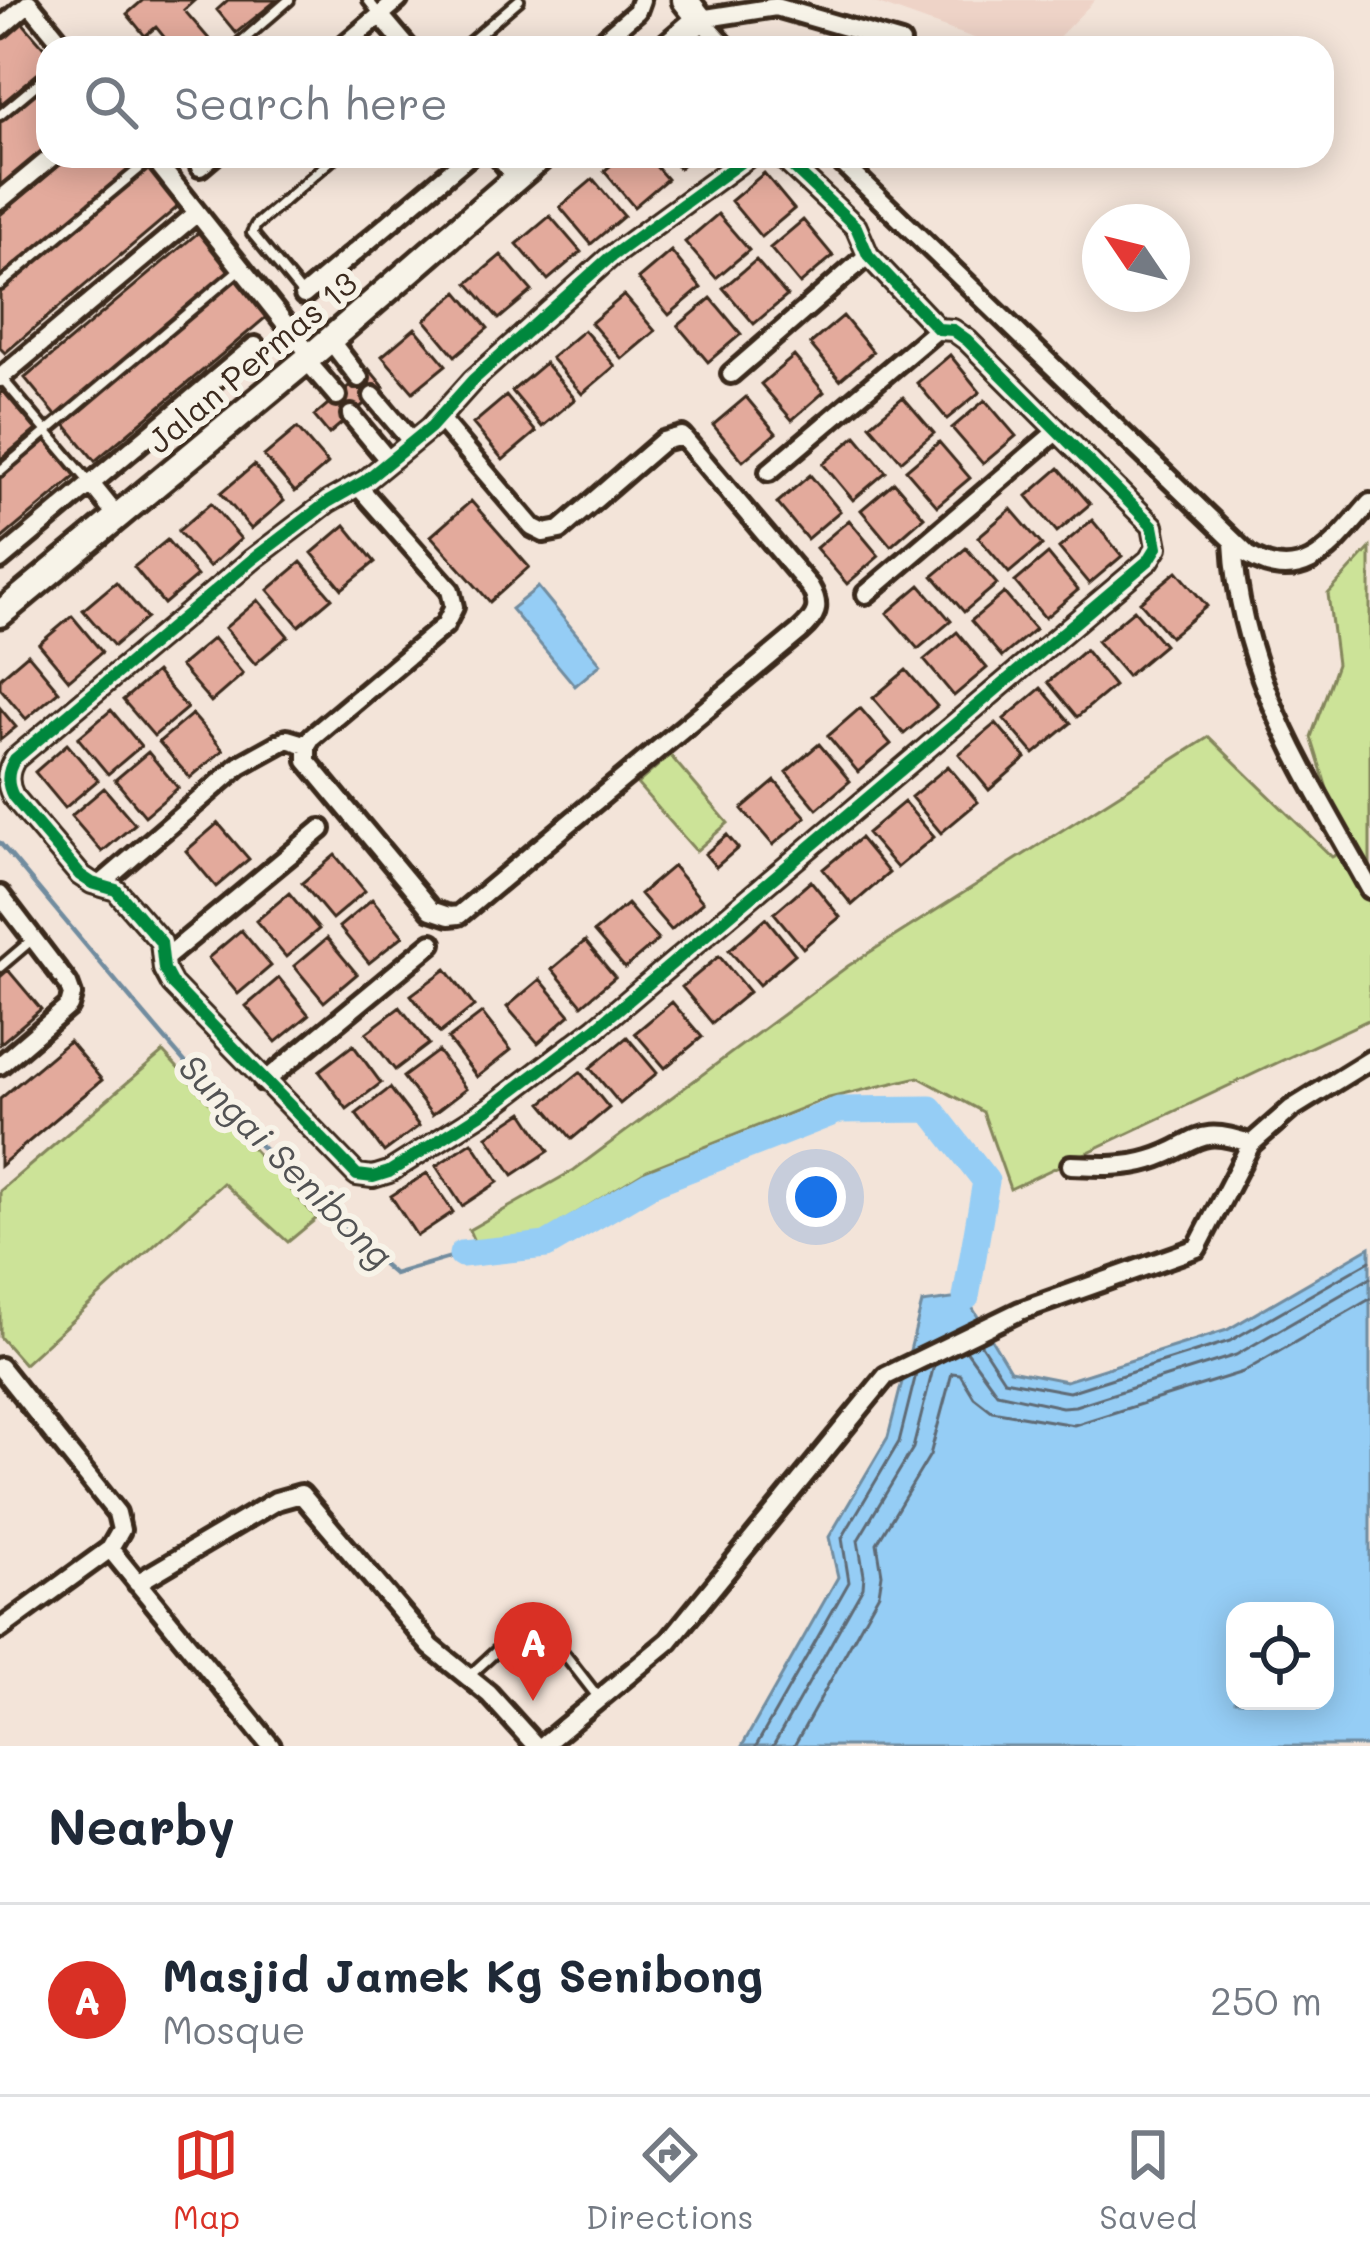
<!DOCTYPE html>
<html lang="en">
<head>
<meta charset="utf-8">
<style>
  body { margin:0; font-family:Mali,sans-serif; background:#f2f2f3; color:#1f2937 }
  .controls { position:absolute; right:36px; bottom:36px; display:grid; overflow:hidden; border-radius:24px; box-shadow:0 6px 30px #0003 }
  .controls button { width:108px; height:108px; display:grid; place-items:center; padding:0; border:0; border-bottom:3px solid #e0e1e3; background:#fff; color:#1f2937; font:60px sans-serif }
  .compass { position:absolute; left:1082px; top:204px; width:108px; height:108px; border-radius:50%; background:#fff; box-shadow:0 6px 30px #0003; rotate:305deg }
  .you { position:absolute; left:816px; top:1197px; width:42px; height:42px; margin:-30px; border:9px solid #fff; border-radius:50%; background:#1a73e8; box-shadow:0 0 0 18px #1a73e833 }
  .badge { display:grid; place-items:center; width:78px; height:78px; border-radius:50%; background:#d93025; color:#fff; font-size:39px; font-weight:700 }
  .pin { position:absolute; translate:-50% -99px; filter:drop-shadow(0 3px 6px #0008) }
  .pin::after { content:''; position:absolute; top:63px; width:42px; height:36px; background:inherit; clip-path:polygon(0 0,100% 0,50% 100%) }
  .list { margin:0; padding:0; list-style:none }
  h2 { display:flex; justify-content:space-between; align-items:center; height:156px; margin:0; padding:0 48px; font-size:51px }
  h2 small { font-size:39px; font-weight:400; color:#747a83 }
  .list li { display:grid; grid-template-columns:78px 1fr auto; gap:36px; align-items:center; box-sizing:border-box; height:192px; padding:0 48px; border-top:3px solid #e0e1e3 }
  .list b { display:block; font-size:45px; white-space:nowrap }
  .list p { margin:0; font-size:39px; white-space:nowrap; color:#747a83 }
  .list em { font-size:39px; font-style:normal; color:#747a83 }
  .icon { flex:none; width:66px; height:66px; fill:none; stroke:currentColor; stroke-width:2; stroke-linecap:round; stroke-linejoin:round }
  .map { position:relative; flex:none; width:1370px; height:1746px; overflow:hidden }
  .search { position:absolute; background:#fff; box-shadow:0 6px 30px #0003; left:36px; right:36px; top:36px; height:132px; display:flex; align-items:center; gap:30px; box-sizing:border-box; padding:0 42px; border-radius:36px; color:#747a83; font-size:45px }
  .sheet { height:348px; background:#fff }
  nav { display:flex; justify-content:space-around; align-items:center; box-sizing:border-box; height:168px; border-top:3px solid #e0e1e3; background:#fff; font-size:33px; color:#747a83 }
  nav a { display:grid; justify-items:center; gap:6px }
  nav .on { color:#d93025 }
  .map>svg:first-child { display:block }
</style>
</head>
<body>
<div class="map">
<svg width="1370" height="1746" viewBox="0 0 1370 1746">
  <rect width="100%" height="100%" fill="#f3e4d9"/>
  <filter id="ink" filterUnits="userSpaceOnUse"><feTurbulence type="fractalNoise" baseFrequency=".00833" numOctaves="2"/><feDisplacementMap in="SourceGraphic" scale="24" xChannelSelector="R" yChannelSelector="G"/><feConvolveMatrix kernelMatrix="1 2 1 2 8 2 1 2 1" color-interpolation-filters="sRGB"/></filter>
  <g filter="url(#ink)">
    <path fill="#eed3c7" d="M867,0H1095L1048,48H1002Z"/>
    <path fill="#cce398" stroke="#84865b" stroke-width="3" d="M1370,548V1019L1010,1189L983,1112L918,1077L825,1099L647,1170L541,1235L476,1246L469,1230L574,1170L848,966L1209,737L1332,857L1346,850L1311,737L1337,664L1328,594Z
      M670,755L728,823L696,851L637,784Z
      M163,1052L317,1218L288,1242L223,1183L24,1364L0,1337V1191Z"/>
    <path fill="#95cdf5" stroke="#718c9f" stroke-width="3" fill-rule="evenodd" d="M538,587L601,664L575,686L511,609Z
      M1370,1247V1746H742L838,1577L829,1537L888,1437L922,1303L966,1297L1010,1370L1066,1381L1227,1330ZM1235,1611H1325V1701H1235Z"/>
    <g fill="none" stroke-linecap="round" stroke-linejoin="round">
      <path stroke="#5f6b74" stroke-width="3" d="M980,1343L1004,1380L1069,1392L1230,1341L1370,1261
        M966,1350L997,1393L1062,1407L1075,1406L1236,1355L1370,1278
        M756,1746L849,1582L842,1538L899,1442L916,1374
        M773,1746L863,1587L864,1575L858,1540L913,1448L934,1365
        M794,1746L879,1593L882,1574L877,1543L930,1455L952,1373L960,1374L974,1397L992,1411L1074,1425L1243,1372L1370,1299"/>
      <path stroke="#718c9f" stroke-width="4.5" d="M0,843C126,991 246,1148 394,1274L462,1254"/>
      <path stroke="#95cdf5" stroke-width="27" d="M462,1254L546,1245L650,1184L839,1110L930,1109L986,1181L966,1297"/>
    </g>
    <path fill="#e3aa9c" stroke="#3b2a1e" stroke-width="3" d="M143,0H195L184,10L215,46L173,48L156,27L145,36L127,14Z
      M228,0H277L236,33L217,10Z
      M21,21L48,52V65L0,105V39Z
      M48,79V146L0,186V119Z
      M70,156H138L142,161L0,281V215Z
      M622,156H647L667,179L634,207L604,171Z
      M669,156H693L679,168Z
      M147,166L180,205L5,353L0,348V290Z
      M764,173L794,209L761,237L731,201Z
      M593,179L624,216L591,244L560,207Z
      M718,214L749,250L716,278L685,242Z
      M550,216L581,252L548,280L517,244Z
      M803,220L833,256L800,284L770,248Z
      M200,231L233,269L58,418L25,378Z
      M671,251L701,288L669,315L638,279Z
      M501,255L532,291L499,319L468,283Z
      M756,260L787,296L754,324L723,288Z
      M238,275L271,313L95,461L63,422Z
      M458,292L488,328L455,356L425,320Z
      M624,295L655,331L622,359L591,323Z
      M711,298L741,334L708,362L678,326Z
      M843,316L873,352L840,380L810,344Z
      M415,328L446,365L413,392L382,356Z
      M584,330L615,366L582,394L551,358Z
      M950,355L980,392L947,419L917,383Z
      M794,356L824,392L792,420L761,384Z
      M545,363L575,399L542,427L512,391Z
      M369,369L384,387L329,434L314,416Z
      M3,391L36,430L0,460V393Z
      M506,396L536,432L503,460L473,424Z
      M746,397L776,433L743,461L713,425Z
      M903,397L934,433L901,461L870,425Z
      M985,400L1016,436L983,464L952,428Z
      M297,428L328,464L295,492L264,456Z
      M856,436L886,472L853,500L823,464Z
      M43,437L76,476L0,540V473Z
      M939,442L970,478L937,506L906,470Z
      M254,465L284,501L251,529L221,493Z
      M1059,468L1090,504L1057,532L1027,496Z
      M810,475L840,511L807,539L777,503Z
      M894,482L924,517L891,546L861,510Z
      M471,501L529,567L490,602L431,536Z
      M211,503L241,539L209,567L178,531Z
      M1011,509L1042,545L1009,573L978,537Z
      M849,520L879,556L847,584L816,548Z
      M1092,520L1122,556L1089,584L1059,548Z
      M345,525L375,562L342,589L312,553Z
      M167,540L197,576L164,604L134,567Z
      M966,548L997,584L964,612L933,576Z
      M1048,554L1078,590L1045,618L1015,582Z
      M301,562L332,598L299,626L268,590Z
      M1177,571L1207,606L1170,637L1140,602Z
      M116,582L147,618L114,646L83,610Z
      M920,585L951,621L918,649L887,613Z
      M1004,593L1035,629L1002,657L971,621Z
      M258,600L288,636L255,664L225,628Z
      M1134,610L1164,645L1127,676L1097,641Z
      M72,616L102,652L69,680L39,644Z
      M957,632L987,668L954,696L924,660Z
      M213,638L243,674L211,702L180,666Z
      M1085,650L1114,686L1077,717L1048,682Z
      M28,654L59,691L26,719L0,688V678Z
      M906,670L937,706L904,734L873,698Z
      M156,672L187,708L154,736L123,700Z
      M1041,688L1071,723L1034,754L1004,719Z
      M0,708L16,727L0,740Z
      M860,708L891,744L858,772L828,736Z
      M111,710L141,746L108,774L78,738Z
      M192,714L223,750L190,778L159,742Z
      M996,723L1026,758L989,790L959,754Z
      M67,744L98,780L65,808L35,772Z
      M819,744L850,781L817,809L786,772Z
      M148,752L178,788L145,816L115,780Z
      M948,766L978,802L941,833L911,797Z
      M775,781L806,817L773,845L742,809Z
      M104,788L135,824L102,852L71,816Z
      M904,802L934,837L897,868L867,833Z
      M218,823L249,859L216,887L186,851Z
      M727,835L738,848L716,867L705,854Z
      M860,838L889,873L852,905L823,869Z
      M335,855L365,891L332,919L302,883Z
      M673,866L703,902L671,930L640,894Z
      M811,881L840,917L803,948L774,913Z
      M289,893L319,929L286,957L256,921Z
      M372,899L403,936L369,963L339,927Z
      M627,904L658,940L625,968L594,932Z
      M766,918L795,954L759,985L729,950Z
      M241,930L271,966L238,994L208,958Z
      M327,938L357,974L324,1002L294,966Z
      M585,941L615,977L582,1005L552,969Z
      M719,956L749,992L712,1023L682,987Z
      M446,969L474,1006L440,1033L411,995Z
      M8,970L41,1009L0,1044V977Z
      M279,978L309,1015L276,1042L246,1006Z
      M540,979L570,1015L538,1043L507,1007Z
      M672,1002L702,1037L665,1068L635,1033Z
      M400,1007L429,1044L395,1070L366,1033Z
      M482,1013L511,1050L477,1077L448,1039Z
      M627,1037L657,1073L620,1104L590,1068Z
      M69,1041L102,1080L0,1166V1099Z
      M353,1045L381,1083L347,1109L319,1071Z
      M438,1051L466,1089L432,1115L403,1077Z
      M580,1072L609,1108L572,1139L542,1103Z
      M390,1088L419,1126L384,1152L356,1114Z
      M523,1112L549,1151L513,1175L487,1136Z
      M472,1142L498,1182L462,1206L436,1166Z
      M427,1173L453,1212L417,1236L391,1196Z"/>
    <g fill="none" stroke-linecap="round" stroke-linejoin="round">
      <defs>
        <path id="service" d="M368,0L379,14
          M234,48L289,0
          M463,48L519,0
          M0,115L48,75
          M0,285L151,159
          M303,295L252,233L256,225L336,156
          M0,376L91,484
          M0,471L240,269
          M0,967L34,938
          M469,1676L514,1635L542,1625L598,1697"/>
        <path id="minor" d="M380,15L408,48
          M700,19L776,7L901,43
          M700,19L727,48
          M0,28L29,3L66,48
          M341,48L398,0
          M594,48L637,11L641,0
          M152,156L311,356
          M498,156L516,178
          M749,156L609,258L473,380L431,427L365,481L328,502L253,559L15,759C7,771 6,783 13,796L80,875L92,883L116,890L161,942L164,969L172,984L357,1175L373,1177L389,1172L490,1108L596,1028L1149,560L1157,547L1153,526L967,340L953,330L938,329L868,255L856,227L781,156
          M835,156L1248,555C1305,590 1335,542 1370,503
          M200,167L213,156
          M0,200L53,156
          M304,295L469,156
          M330,340L359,378
          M306,360L337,396
          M731,374L868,255
          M0,378L197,213
          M373,396L412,442
          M351,415L389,461
          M769,472L938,329
          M92,485L117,516
          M357,485L450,590L454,607L445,625L312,737L307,745V761L431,910L449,916L459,915L800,631C816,617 822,607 810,587L682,436L663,441L560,530L544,533L532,527L439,418
          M1233,542C1240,677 1307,774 1370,889
          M0,560L255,346
          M866,594L1057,431
          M100,885L240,765L287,739L307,745
          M0,895L68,984L72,995L69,1006L0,1065
          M163,960L321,829
          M264,1082L432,943
          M1071,1165C1097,1166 1124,1168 1150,1160C1198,1146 1194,1123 1251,1144
          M0,1367L117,1513L121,1530L110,1549
          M137,1583L276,1501L301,1494L431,1647L489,1694L536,1746
          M0,1629L110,1549L271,1746
          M542,1746L669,1641L886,1376L1020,1311L1197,1248L1251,1144L1291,1109L1370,1060"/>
        <path id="secondary" d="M685,0L700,19
          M666,48L700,19
          M0,614L311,356L542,156"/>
      </defs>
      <use href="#service" stroke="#3b2a1e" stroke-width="16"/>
      <use href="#minor" stroke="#3b2a1e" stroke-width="26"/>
      <use href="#secondary" stroke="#3b2a1e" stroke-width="33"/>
      <use href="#service" stroke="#f7f3e8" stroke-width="8"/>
      <use href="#minor" stroke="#f7f3e8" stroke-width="16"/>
      <use href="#secondary" stroke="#f7f3e8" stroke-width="24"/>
      <defs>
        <path id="cycleway" d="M749,156L609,258L473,380L431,427L365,481L328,502L253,559L15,759C7,771 6,783 13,796L80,875L92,883L116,890L161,942L164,969L172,984L357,1175L373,1177L389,1172L490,1108L596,1028L1149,560L1157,547L1153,526L967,340L953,330L938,329L868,255L856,227L781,156"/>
      </defs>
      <use href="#cycleway" stroke="#f7f3e8" stroke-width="20"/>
      <use href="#cycleway" stroke="#00873e" stroke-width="12"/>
    </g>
  </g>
  <g text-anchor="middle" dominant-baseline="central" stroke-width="12" stroke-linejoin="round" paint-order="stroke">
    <g font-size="33" fill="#3b2a1e" stroke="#f7f3e8">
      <text transform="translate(251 361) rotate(-40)">Jalan Permas 13</text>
    </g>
    <g font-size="36" font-style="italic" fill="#525354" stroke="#f7f3e8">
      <text transform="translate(287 1160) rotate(45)">Sungai Senibong</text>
    </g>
  </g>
</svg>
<div class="controls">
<button><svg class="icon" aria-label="locate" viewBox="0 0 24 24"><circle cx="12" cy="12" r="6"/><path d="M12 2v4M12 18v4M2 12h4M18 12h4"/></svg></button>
</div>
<svg class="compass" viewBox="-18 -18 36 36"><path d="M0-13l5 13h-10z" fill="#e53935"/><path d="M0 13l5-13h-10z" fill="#747a83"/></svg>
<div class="you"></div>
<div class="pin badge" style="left:533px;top:1701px">A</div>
<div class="search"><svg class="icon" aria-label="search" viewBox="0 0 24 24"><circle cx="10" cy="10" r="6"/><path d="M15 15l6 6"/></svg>Search here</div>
</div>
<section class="sheet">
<h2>Nearby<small></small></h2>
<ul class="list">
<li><span class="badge">A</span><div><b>Masjid Jamek Kg Senibong</b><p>Mosque</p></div><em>250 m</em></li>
</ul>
</section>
<nav>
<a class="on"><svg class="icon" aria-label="map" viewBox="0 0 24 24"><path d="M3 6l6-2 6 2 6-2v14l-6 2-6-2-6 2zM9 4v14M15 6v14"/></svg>Map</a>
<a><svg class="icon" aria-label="directions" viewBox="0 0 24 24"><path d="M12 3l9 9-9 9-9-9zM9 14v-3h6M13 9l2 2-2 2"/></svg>Directions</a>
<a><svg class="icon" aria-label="saved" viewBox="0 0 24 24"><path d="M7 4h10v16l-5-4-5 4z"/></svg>Saved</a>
</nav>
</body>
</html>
